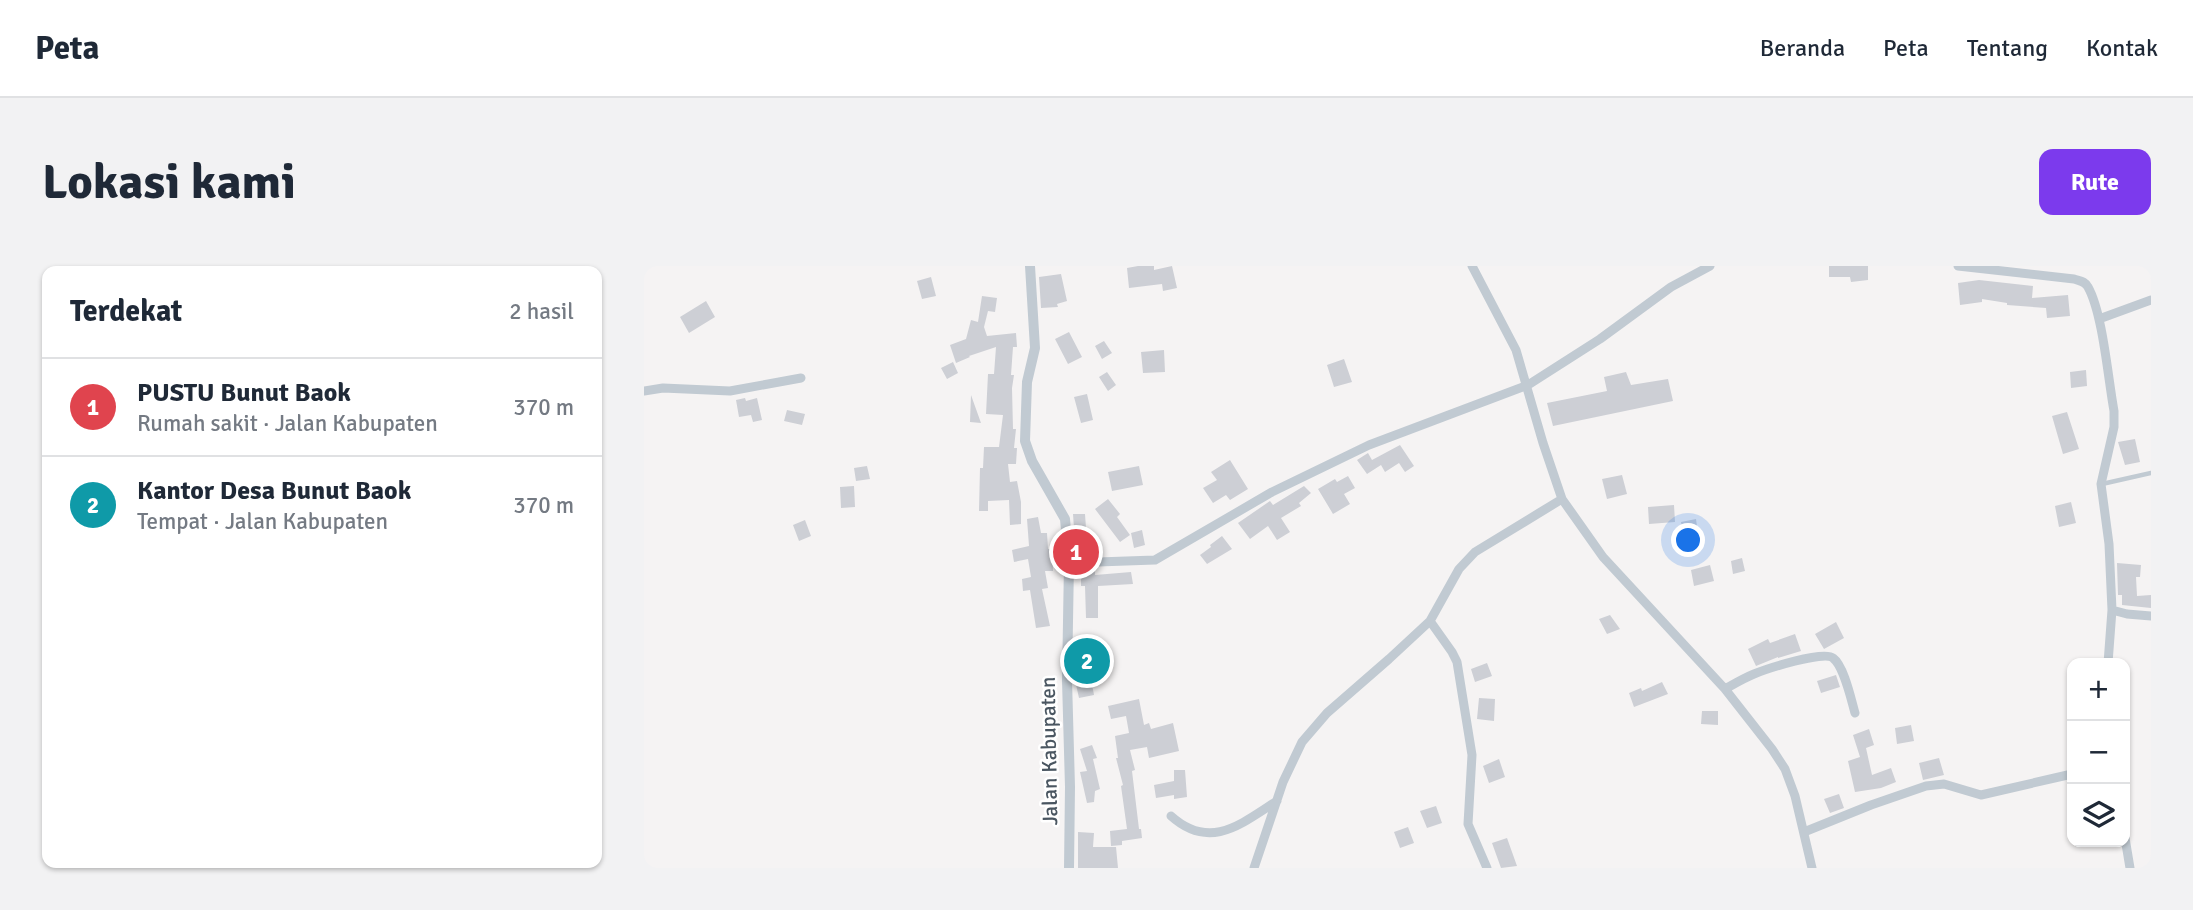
<!DOCTYPE html>
<html lang="id">
<head>
<meta charset="utf-8">
<style>
  body { margin:0; font-family:Signika,sans-serif; background:#f2f2f3; color:#1f2937 }
  .controls { position:absolute; right:21px; bottom:21px; display:grid; overflow:hidden; border-radius:14px; box-shadow:0 2px 5px #0004 }
  .controls button { width:63px; height:63px; display:grid; place-items:center; padding:0; border:0; border-bottom:2px solid #e0e1e3; background:#fff; color:#1f2937; font:35px sans-serif }
  .you { position:absolute; left:1045px; top:275px; width:24px; height:24px; margin:-18px; border:5px solid #fff; border-radius:50%; background:#1a73e8; box-shadow:0 0 0 10px #1a73e833 }
  .badge { display:grid; place-items:center; width:46px; height:46px; border-radius:50%; background:#7c3aed; color:#fff; font-size:23px; font-weight:700 }
  .pin { position:absolute; translate:-50% -50%; border:4px solid #fff; box-shadow:0 2px 7px #0006 }
  .list { margin:0; padding:0; list-style:none }
  h2 { display:flex; justify-content:space-between; align-items:center; height:91px; margin:0; padding:0 28px; font-size:30px }
  h2 small { font-size:23px; font-weight:400; color:#747a83 }
  .list li { display:grid; grid-template-columns:46px 1fr auto; gap:21px; align-items:center; box-sizing:border-box; height:98px; padding:0 28px; border-top:2px solid #e0e1e3 }
  .list b { display:block; font-size:26px; white-space:nowrap }
  .list p { margin:0; font-size:23px; white-space:nowrap; color:#747a83 }
  .list em { font-size:23px; font-style:normal; color:#747a83 }
  .icon { flex:none; width:38px; height:38px; fill:none; stroke:currentColor; stroke-width:2; stroke-linecap:round; stroke-linejoin:round }
  .map { position:relative; flex:none; width:1507px; height:602px; overflow:hidden; border-radius:14px }
  header { display:flex; align-items:center; gap:42px; box-sizing:border-box; height:98px; padding:0 35px; background:#fff; border-bottom:2px solid #e0e1e3 }
  header strong { font-size:33px }
  nav { display:flex; gap:38px; margin-inline-start:auto; font-size:24px }
  .intro { display:flex; align-items:center; justify-content:space-between; box-sizing:border-box; height:168px; padding:0 42px }
  h1 { margin:0; font-size:49px }
  .button { padding:18px 32px; border-radius:14px; background:#7c3aed; color:#fff; font-size:24px; font-weight:700 }
  main { display:flex; gap:42px; padding:0 42px }
  aside { flex:1; background:#fff; border-radius:14px; box-shadow:0 2px 5px #0004 }
  .map>svg:first-child { display:block }
</style>
</head>
<body>
<header>
<strong>Peta</strong>
<nav><a>Beranda</a><a>Peta</a><a>Tentang</a><a>Kontak</a></nav>
</header>
<div class="intro"><h1>Lokasi kami</h1><a class="button">Rute</a></div>
<main>
<aside>
<h2>Terdekat<small>2 hasil</small></h2>
<ul class="list">
<li><span class="badge" style="background:#e0444e">1</span><div><b>PUSTU Bunut Baok</b><p>Rumah sakit · Jalan Kabupaten</p></div><em>370 m</em></li>
<li><span class="badge" style="background:#0f9aa8">2</span><div><b>Kantor Desa Bunut Baok</b><p>Tempat · Jalan Kabupaten</p></div><em>370 m</em></li>
</ul>
</aside>
<div class="map">
<svg width="1507" height="602" viewBox="0 0 1507 602">
  <rect width="100%" height="100%" fill="#f5f3f3"/>
  <path fill="#cdcfd5" d="M494,0H510V4L528,0L533,22L519,25L518,18L485,22L483,2Z
    M1185,0H1224V14L1207,16L1206,11H1185Z
    M417,8L423,35L413,38L414,41L397,42L395,11Z
    M287,11L292,30L278,33L273,15Z
    M1335,14L1389,20L1388,32L1424,29L1426,50L1403,52L1402,42L1363,39V37L1338,33V36L1316,39L1314,17Z
    M338,30L353,32L351,46L344,45L340,61L343,70L372,67L373,81H369L367,109H370L368,122L369,163H372L370,182H373L372,198H364L366,216L373,215L377,236V258L366,259L365,234L344,235V245H335L336,202H339L340,181H355L359,149L342,148L344,108H350L352,81L325,90L326,91L312,97L306,79L322,73L327,54L334,56Z
    M62,35L71,51L45,67L36,51Z
    M425,66L438,91L424,98L411,73Z
    M460,75L468,87L458,93L451,80Z
    M520,84L521,106L499,107L497,86Z
    M700,93L708,116L690,121L683,99Z
    M309,96L314,107L303,113L297,102Z
    M1442,104L1443,120L1427,122L1426,106Z
    M463,106L472,119L464,125L455,111Z
    M982,106L987,119L1024,113L1029,135L909,160L903,137L963,125L960,111Z
    M443,128L449,154L437,157L430,131Z
    M327,129L337,157L326,156Z
    M101,132L102,135L113,132L118,154L109,156L107,149L95,151L92,134Z
    M143,144L161,148L158,159L140,155Z
    M1423,146L1435,183L1419,188L1408,150Z
    M1491,173L1496,196L1481,199L1474,176Z
    M756,179L770,200L761,206L755,197L741,206L737,199L723,208L713,194L724,187L728,194Z
    M586,194L604,223L586,234L582,229L569,237L559,222L573,214L567,206Z
    M223,200L226,213L212,215L210,202Z
    M495,200L499,219L468,225L464,206Z
    M978,209L983,228L963,233L958,213Z
    M704,210L711,222L700,228L706,238L689,248L674,223L691,213L693,216Z
    M210,220L211,241L197,242L196,221Z
    M660,220L667,227L655,237L657,240L637,252L646,266L633,274L624,260L606,273L594,257L626,235L629,239Z
    M464,233L476,248L473,251L486,269L476,276L451,243Z
    M1427,236L1432,257L1415,261L1411,240Z
    M1030,239L1031,256L1005,258L1004,241Z
    M429,248H441L443,276H449V289L432,290Z
    M394,251L397,267H403L404,283H408L409,305H401L404,322L398,323L406,360L392,362L386,324L379,325L378,313L387,311L384,293L370,296L368,284L385,280L383,253Z
    M1052,253L1054,268L1040,271L1037,256Z
    M161,254L167,270L155,275L149,259Z
    M498,264L501,279L490,282L487,267Z
    M578,270L588,283L563,298L556,289L567,281L566,279Z
    M1098,292L1101,305L1089,308L1087,295Z
    M1473,297L1497,299L1496,311H1492L1493,330L1507,329V342L1478,339V329H1474Z
    M1066,299L1070,315L1050,320L1047,304Z
    M451,303V309L487,306L489,318L454,320V352H442L441,320H437V304Z
    M966,349L976,363L963,368L955,353Z
    M1192,356L1200,372L1180,383L1171,368Z
    M1151,368L1157,385L1134,392V391L1112,400L1104,383L1124,373L1126,377Z
    M456,376L458,412L447,413L450,429L435,432L431,414V378Z
    M843,397L848,410L831,416L827,403Z
    M1192,409L1196,421L1177,427L1173,415Z
    M1018,416L1024,428L990,441L985,427L997,422L998,425Z
    M835,432L851,433L850,455L833,453Z
    M495,433L500,459L505,457L507,463L529,457L535,485L505,492L503,481L486,484L491,504L488,505L495,563H497L498,572L478,575V579L467,580L466,565L483,563L477,520L479,519L472,492H474L471,470L485,467L482,450L467,453L464,440Z
    M1058,445H1074V459L1057,458Z
    M1267,459L1270,475L1253,478L1251,462Z
    M1225,463L1230,479L1222,482L1228,509L1247,502L1252,516L1237,522L1211,526L1204,495L1216,491L1209,469Z
    M448,479L453,492L449,493L456,523L451,525L450,536L443,537L436,506L443,505L436,483Z
    M1295,492L1300,509L1279,514L1275,497Z
    M855,493L861,511L845,517L839,500Z
    M530,504H541L543,531L530,533V529L512,532L510,519L530,515Z
    M1195,528L1200,542L1186,547L1180,533Z
    M792,540L798,557L783,562L776,545Z
    M764,561L770,577L756,582L750,566Z
    M434,566L450,567L449,581H472L474,602H434Z
    M863,572L873,600L857,602L848,577Z"/>
  <g fill="none" stroke-linecap="round" stroke-linejoin="round">
    <path stroke="#c1cad2" stroke-width="4.5" d="M1458,218L1507,207"/>
    <path stroke="#c1cad2" stroke-width="9" d="M828,0L872,84L899,177L918,233L959,291L1081,423L1128,483L1141,503L1151,530L1168,602
      M1314,0L1430,13C1436,15 1441,15 1444,21C1459,48 1464,113 1470,145V161L1457,218L1465,278L1468,344L1464,397
      M1455,53L1507,34
      M0,125L19,122L86,125L157,112
      M425,297L511,294L628,226L725,179L884,119L956,73L1027,21L1066,0
      M1468,344L1483,348L1507,350
      M786,355L808,386L813,396L828,489L824,558L843,602
      M1081,423C1090,418 1100,412 1110,408C1122,403 1180,384 1189,392C1200,400 1207,433 1211,447
      M527,550C566,585 597,558 633,535
      M1160,566L1227,539L1282,520L1300,518L1337,529L1428,508
      M1481,572L1486,602
      M610,602L639,516L658,476L683,447L745,393L786,355L815,303L831,286L918,233"/>
    <path stroke="#c1cad2" stroke-width="10" d="M386,0L391,82L383,116L381,175L388,195L421,253L425,297L423,414L426,521L425,602"/>
  </g>
  <g text-anchor="middle" dominant-baseline="central" stroke-width="5" stroke-linejoin="round" paint-order="stroke">
    <g font-size="21" fill="#4a5661" stroke="#fff">
      <text transform="translate(405 485) rotate(-91)">Jalan Kabupaten</text>
    </g>
  </g>
</svg>
<div class="controls">
<button>+</button>
<button>−</button>
<button><svg class="icon" aria-label="layers" viewBox="0 0 24 24"><path d="M12 4l9 5-9 5-9-5zM3 14l9 5 9-5"/></svg></button>
</div>
<div class="you"></div>
<div class="pin badge" style="left:432px;top:286px;background:#e0444e">1</div>
<div class="pin badge" style="left:443px;top:395px;background:#0f9aa8">2</div>
</div>
</main>
</body>
</html>
